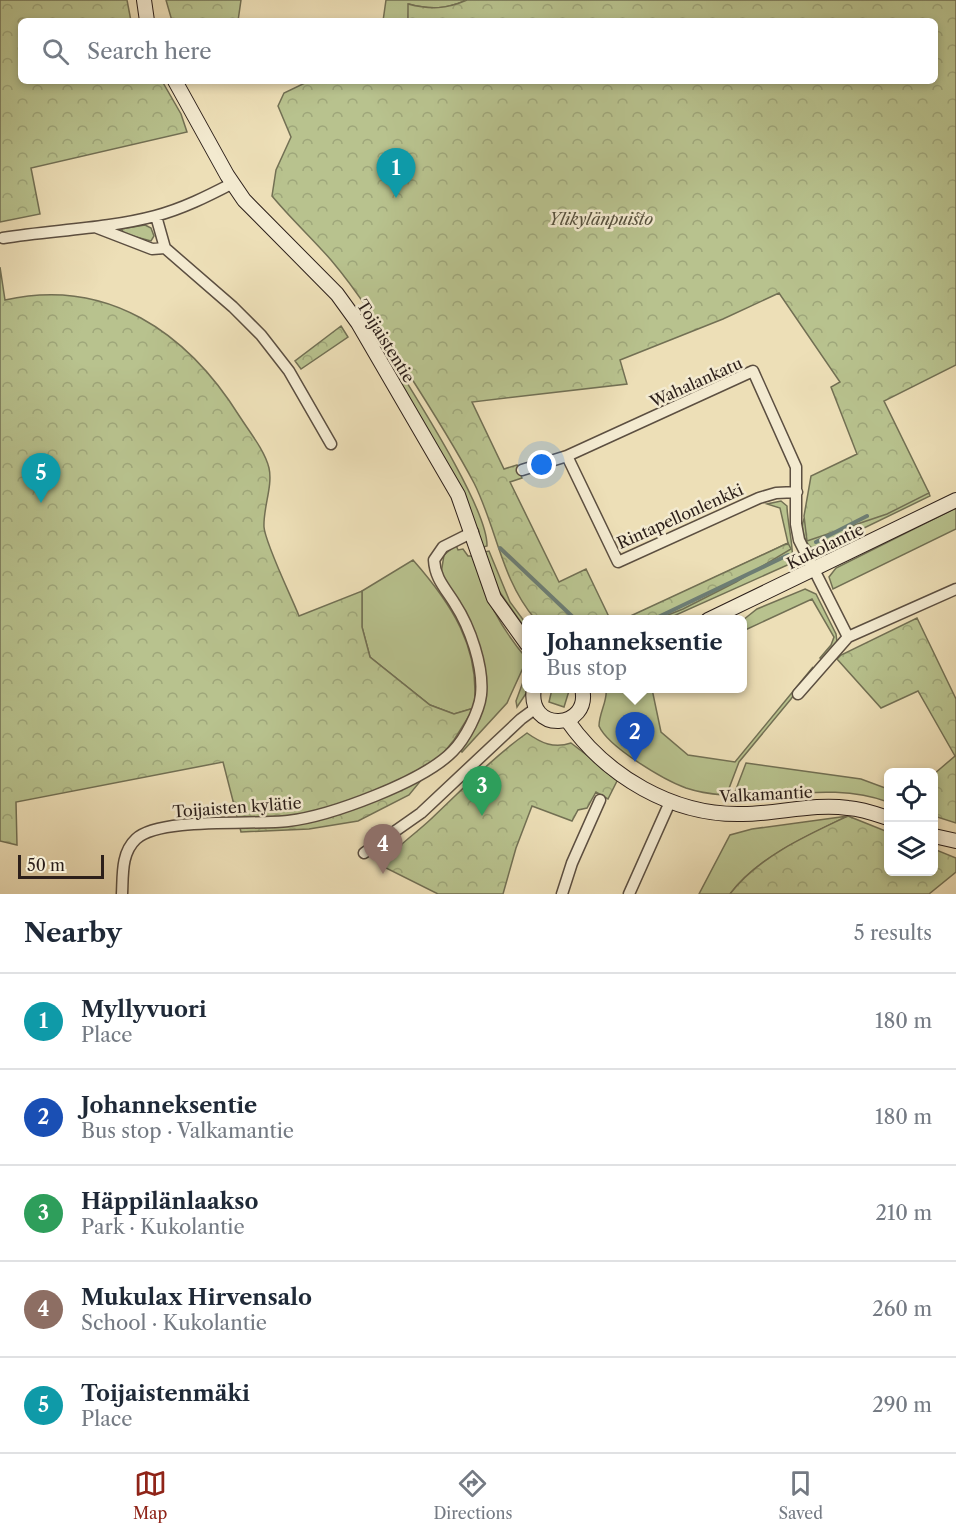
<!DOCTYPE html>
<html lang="en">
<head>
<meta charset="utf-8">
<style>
  body { margin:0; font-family:"Libre Caslon Text",serif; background:#f2f2f3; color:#1f2937 }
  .controls { position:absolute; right:18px; bottom:18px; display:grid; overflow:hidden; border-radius:9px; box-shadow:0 3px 9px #0003 }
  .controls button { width:54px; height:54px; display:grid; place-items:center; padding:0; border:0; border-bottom:2px solid #e0e1e3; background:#fff; color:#1f2937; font:30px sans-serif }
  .scale { position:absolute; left:18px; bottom:15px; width:86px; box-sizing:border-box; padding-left:6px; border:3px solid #2c1f1a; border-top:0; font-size:16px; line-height:21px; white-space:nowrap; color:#2c1f1a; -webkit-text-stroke:4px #f3ead0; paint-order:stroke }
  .you { position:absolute; left:542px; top:465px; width:21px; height:21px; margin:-15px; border:4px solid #fff; border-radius:50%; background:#1a73e8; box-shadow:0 0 0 9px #1a73e833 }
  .badge { display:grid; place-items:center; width:39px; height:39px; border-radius:50%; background:#8f2418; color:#fff; font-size:20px; font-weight:700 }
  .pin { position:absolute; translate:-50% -50px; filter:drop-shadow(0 2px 3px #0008) }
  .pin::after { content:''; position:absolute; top:32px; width:21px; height:18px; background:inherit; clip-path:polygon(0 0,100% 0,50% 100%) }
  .popup { position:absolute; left:522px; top:615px; width:225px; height:78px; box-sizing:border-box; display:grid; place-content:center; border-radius:9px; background:#fff; filter:drop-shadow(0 2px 4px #0005); font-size:20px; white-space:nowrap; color:#747a83 }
  .popup b { font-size:22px; color:#1f2937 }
  .popup::after { content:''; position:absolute; left:50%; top:100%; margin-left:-12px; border:12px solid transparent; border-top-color:#fff }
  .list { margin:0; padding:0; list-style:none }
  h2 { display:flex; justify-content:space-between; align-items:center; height:78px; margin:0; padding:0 24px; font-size:26px }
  h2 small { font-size:20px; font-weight:400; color:#747a83 }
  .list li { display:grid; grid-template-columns:39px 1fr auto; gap:18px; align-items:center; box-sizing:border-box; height:96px; padding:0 24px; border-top:2px solid #e0e1e3 }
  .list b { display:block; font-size:22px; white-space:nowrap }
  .list p { margin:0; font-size:20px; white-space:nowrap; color:#747a83 }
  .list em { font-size:20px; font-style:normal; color:#747a83 }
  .icon { flex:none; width:33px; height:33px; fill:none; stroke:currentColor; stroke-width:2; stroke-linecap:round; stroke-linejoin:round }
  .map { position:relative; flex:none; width:956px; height:894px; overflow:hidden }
  .search { position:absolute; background:#fff; box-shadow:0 3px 9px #0003; left:18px; right:18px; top:18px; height:66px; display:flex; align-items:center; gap:15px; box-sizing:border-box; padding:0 21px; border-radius:9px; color:#747a83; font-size:22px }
  .sheet { height:558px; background:#fff }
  nav { display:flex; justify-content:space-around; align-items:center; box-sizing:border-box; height:84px; border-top:2px solid #e0e1e3; background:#fff; font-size:16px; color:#747a83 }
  nav a { display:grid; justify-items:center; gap:3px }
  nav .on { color:#8f2418 }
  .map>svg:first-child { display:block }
</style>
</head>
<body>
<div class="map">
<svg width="956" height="894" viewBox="0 0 956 894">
  <defs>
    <pattern id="forest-crowns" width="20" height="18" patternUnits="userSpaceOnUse" patternTransform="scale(1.5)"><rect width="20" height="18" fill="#b8c28e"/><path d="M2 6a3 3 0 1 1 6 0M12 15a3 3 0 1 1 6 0" fill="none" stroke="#9ea67a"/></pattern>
  </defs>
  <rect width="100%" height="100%" fill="#eddfb7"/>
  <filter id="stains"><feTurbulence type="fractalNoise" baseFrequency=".00333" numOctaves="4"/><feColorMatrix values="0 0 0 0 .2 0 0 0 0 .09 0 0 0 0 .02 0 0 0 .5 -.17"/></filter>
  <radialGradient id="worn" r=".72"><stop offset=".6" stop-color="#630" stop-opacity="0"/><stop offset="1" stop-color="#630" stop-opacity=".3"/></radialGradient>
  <path fill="#b8c28e" stroke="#727054" stroke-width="1.5" d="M386,0H467C446,9 431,10 409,4L408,21H383Z
    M145,225L151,228L154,236L151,241L125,234L121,229Z
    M377,334C401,375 488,505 487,546L483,547L458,483L374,339Z
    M928,491L930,496L829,545L812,548C804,542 800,528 804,519Z
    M781,501L787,506C787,521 795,553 792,563L667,619L624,620L788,543L780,508L767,504Z
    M956,508V529L833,589L829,577L836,568Z
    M456,545L458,550L463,549L468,556H474C484,597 500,627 527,659L507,703L462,752L458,747L484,686L441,574L444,555Z
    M489,551L510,602L527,625V631L499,591L484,552Z
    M413,560C451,603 481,648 474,708L454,714L430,705L370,657L362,627V591Z
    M805,589L816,594L836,634L837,642L823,659L820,658L831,645L834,637L812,599L743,631V620L757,609Z
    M813,667L791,699L739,762L728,791L723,795C711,794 698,792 686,788C664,780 608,747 599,726C599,713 608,700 606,689H652L661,732L688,755L735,762Z
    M527,671L529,689L517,707L516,701Z
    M552,689L569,691L564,707L549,702Z
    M746,763L861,779L888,789V802C840,784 788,796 737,796L735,792Z
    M848,816C807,836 758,857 730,894H699L730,835L752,829Z"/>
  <path fill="url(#forest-crowns)" stroke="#727054" stroke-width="1.5" d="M0,0H127L131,21H21V81H162L181,114L187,132L31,168L40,214L0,222Z
    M166,0H241L238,21H172Z
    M467,0H956V365L884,401L929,493L887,514L807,541L804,516L811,476L857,454L831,387L840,382L779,293L723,319L620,360L627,384L472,402L504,469L517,465L522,478L510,482L559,582L586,569L610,619H535C501,579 497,529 474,483C453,443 428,404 403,365C381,329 359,293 331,260C312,238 291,219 272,196L276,170L291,137L278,106L284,93L309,81H935V21H408V4C431,10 446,9 467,0Z
    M0,267L5,300C107,277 187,332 240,417C249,431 265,451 269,468C273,486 263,508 264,527C265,543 292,598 299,616L362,591V627L370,657L430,705L454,714L474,708L454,740L409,795L358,821L309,829L241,832L223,762L16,802L17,845L0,841Z
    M341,326L348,337L301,369L295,361Z
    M788,543L791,549L736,582L683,609L658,619H624Z
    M917,618L956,699V823L934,816V774L955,756L918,691L881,708L837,659L841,655Z
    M527,733C541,743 554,749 571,743L618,779L608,799L596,792L587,808L578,810L572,821L532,806L516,848L503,894H438L382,866C397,845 413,836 431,819C463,789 492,758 527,733Z
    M848,816L888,832V872H934V849L956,858V872L929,894H730C758,857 807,835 848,816Z"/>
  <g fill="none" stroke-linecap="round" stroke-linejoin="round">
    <path stroke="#6d7d74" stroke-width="4" d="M816,542L867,516
      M500,548L576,620
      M652,620L788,555"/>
    <defs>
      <path id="street" d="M156,216L165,248L233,307L261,335L289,371L331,444
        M95,227L152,249L165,248
        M3,238C53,230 106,229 155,216C182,209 208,196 233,183
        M567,456L618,562L759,498L776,493L797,492
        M522,470L567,456L753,371L796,467V524L799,540L848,637L956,589
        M798,694L848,637
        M364,853L421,813L521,719L536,708
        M122,894C123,875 121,853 136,839C159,817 254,825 288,821C330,816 423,782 453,751C465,739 479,712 481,695C484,667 470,627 455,604C446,589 435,579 434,560L443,547L473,532
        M562,894L572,863L600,800
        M629,894L670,802"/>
      <path id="secondary" d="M144,0L147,21
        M175,81L227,175L244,200L337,294L358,323L458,495L494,598L527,644
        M708,620L956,500
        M534,688C526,734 592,730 582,688
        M567,720C606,776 673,816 743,814C777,814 814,803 848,808C862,809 876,814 888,818
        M934,836L956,841"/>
    </defs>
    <use href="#street" stroke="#5c4f41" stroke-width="13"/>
    <use href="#secondary" stroke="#2c1f1a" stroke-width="16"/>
    <use href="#street" stroke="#f3ead0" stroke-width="10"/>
    <use href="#secondary" stroke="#f3ead0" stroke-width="14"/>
  </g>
  <g text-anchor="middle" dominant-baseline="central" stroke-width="5" stroke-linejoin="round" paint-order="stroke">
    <g font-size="16" font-style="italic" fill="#56503d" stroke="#f3ead0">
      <text x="601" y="219">Ylikylänpuisto</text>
    </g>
    <g font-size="16" fill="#2c1f1a" stroke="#f3ead0">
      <text transform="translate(386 341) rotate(58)">Toijaistentie</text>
      <text transform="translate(696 382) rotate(-24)">Wahalankatu</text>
      <text transform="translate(680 516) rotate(-24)">Rintapellonlenkki</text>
      <text transform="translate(825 546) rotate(-26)">Kukolantie</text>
      <text transform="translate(766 794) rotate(-3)">Valkamantie</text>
      <text transform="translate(237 807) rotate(-4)">Toijaisten kylätie</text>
    </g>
  </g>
  <rect width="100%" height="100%" filter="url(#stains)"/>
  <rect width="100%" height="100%" fill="url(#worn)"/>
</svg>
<div class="controls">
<button><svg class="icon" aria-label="locate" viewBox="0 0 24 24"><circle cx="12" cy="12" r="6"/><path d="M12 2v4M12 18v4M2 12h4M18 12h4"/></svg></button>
<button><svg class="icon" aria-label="layers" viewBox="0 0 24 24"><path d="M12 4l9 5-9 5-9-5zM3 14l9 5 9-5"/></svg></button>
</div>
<div class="scale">50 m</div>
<div class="you"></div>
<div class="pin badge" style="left:396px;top:198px;background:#0f9aa8">1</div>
<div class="pin badge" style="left:635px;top:762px;background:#1a4fb4">2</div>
<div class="popup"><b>Johanneksentie</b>Bus stop</div>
<div class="pin badge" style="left:482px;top:816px;background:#2e9e5b">3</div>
<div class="pin badge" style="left:383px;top:874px;background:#8d6e63">4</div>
<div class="pin badge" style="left:41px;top:503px;background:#0f9aa8">5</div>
<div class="search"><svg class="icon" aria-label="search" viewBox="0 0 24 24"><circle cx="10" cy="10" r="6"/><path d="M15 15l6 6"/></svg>Search here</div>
</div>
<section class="sheet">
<h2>Nearby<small>5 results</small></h2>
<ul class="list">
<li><span class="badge" style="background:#0f9aa8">1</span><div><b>Myllyvuori</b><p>Place</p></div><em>180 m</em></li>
<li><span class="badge" style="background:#1a4fb4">2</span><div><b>Johanneksentie</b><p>Bus stop · Valkamantie</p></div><em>180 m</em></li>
<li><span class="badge" style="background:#2e9e5b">3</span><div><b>Häppilänlaakso</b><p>Park · Kukolantie</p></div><em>210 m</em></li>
<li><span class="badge" style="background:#8d6e63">4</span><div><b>Mukulax Hirvensalo</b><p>School · Kukolantie</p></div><em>260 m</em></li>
<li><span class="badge" style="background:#0f9aa8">5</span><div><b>Toijaistenmäki</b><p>Place</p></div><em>290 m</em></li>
</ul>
</section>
<nav>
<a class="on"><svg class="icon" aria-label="map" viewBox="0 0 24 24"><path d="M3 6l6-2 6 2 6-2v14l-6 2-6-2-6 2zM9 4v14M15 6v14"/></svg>Map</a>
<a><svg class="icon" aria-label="directions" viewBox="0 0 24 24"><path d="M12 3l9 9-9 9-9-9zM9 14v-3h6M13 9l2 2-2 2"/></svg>Directions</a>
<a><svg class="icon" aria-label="saved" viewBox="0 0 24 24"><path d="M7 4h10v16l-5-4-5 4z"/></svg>Saved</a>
</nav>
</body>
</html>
